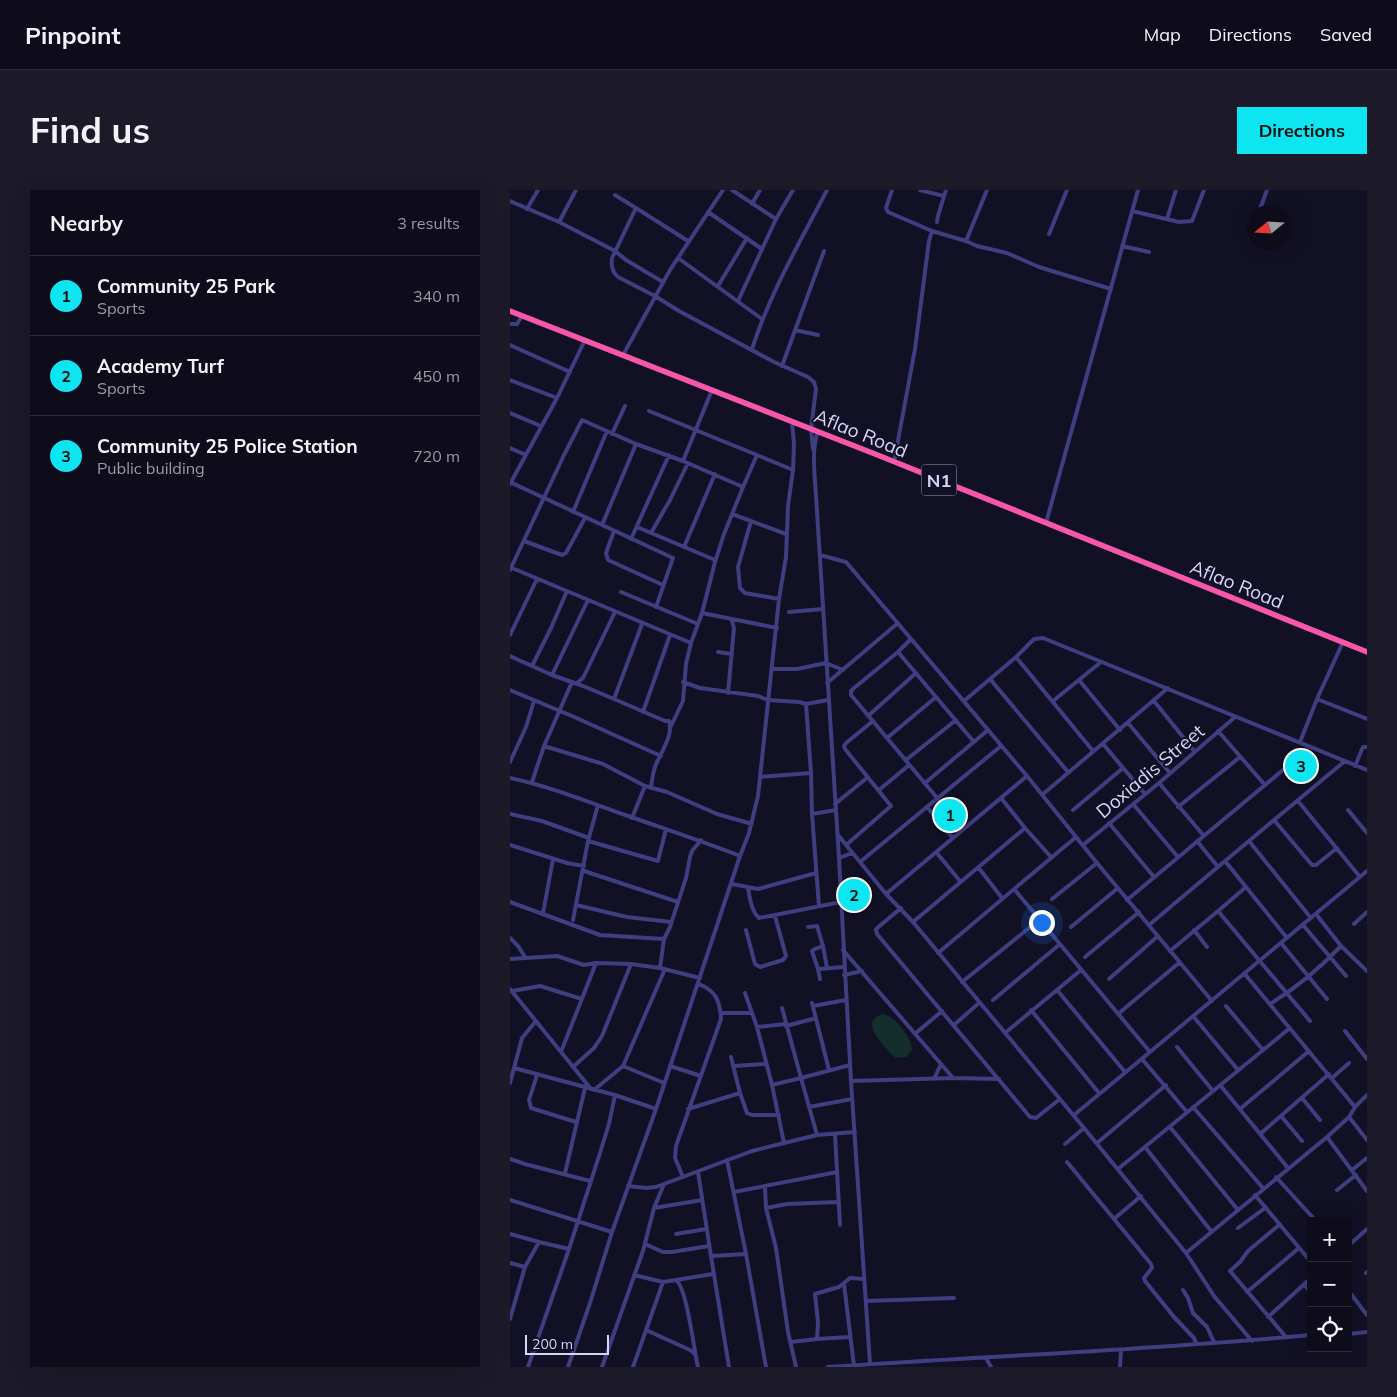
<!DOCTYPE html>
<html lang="en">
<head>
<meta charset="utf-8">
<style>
  body { margin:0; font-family:Mulish,sans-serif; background:#1c1a28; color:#f1f3f6 }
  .controls { position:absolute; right:15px; bottom:15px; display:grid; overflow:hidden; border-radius:0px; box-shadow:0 5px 20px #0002 }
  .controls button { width:45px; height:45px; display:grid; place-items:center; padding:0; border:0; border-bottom:1px solid #2e2c3a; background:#0e0c1b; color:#f1f3f6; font:25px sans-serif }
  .compass { position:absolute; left:737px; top:15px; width:45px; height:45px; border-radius:50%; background:#0e0c1b; box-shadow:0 5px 20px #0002; rotate:252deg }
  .scale { position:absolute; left:15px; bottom:12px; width:84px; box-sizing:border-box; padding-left:5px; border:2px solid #d8d5fd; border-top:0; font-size:14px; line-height:18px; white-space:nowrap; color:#d8d5fd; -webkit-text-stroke:4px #121024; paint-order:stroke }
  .you { position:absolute; left:531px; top:732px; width:18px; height:18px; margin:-12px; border:4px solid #fff; border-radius:50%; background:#1a73e8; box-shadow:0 0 0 8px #1a73e833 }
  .badge { display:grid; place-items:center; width:32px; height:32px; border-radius:50%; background:#0de5f1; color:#111; font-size:16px; font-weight:700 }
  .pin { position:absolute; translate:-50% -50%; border:2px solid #fff; box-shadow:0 1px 5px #0006 }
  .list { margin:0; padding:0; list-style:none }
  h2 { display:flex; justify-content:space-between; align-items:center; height:65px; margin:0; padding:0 20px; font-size:21px }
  h2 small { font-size:16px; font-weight:400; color:#9b9ba3 }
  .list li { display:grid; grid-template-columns:32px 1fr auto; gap:15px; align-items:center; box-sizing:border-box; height:80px; padding:0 20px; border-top:1px solid #2e2c3a }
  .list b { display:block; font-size:19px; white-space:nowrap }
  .list p { margin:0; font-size:16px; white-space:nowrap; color:#9b9ba3 }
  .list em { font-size:16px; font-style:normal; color:#9b9ba3 }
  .icon { flex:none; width:28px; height:28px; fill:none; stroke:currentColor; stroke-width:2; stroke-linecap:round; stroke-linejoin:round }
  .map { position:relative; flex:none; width:857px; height:1177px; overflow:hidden; border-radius:0px }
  header { display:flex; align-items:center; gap:30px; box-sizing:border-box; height:70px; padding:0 25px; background:#0e0c1b; border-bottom:1px solid #2e2c3a }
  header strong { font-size:24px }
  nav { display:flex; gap:28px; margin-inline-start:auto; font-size:18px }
  .intro { display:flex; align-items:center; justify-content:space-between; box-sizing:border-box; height:120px; padding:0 30px }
  h1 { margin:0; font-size:35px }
  .button { padding:12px 22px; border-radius:0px; background:#0de5f1; color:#111; font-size:18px; font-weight:700 }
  main { display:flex; gap:30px; padding:0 30px }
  aside { flex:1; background:#0e0c1b; border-radius:0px; box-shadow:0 5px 20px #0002 }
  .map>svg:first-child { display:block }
</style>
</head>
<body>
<header>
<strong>Pinpoint</strong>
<nav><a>Map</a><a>Directions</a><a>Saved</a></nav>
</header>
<div class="intro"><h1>Find us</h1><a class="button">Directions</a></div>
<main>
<aside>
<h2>Nearby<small>3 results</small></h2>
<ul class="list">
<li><span class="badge">1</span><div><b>Community 25 Park</b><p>Sports</p></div><em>340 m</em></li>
<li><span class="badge">2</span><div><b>Academy Turf</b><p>Sports</p></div><em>450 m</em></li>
<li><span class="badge">3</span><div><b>Community 25 Police Station</b><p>Public building</p></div><em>720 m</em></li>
</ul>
</aside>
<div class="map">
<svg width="857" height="1177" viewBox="0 0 857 1177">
  <rect width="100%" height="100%" fill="#121024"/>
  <path fill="#132e2b" d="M437,607L457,631L443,643L423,620Z
    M373,824C384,825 403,849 402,860L396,867L386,868L383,866C374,855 347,831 373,824Z"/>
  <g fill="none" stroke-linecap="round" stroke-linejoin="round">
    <path stroke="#3e3e80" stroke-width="4" d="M222,0L266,29
      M382,0L376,18L378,22L422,41L456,51L477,0
      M410,0L434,6
      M105,5L126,18L102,68C101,75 102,82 108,87L145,106L169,121L264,172L298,187L304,192L306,199L301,239L303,259
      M0,11L49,32L105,61L116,70L153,92
      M242,14L250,0
      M126,18L178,51
      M17,19L28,0
      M622,21L669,32L682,31L694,0
      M198,22L252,59
      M749,22L757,0
      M657,29L666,0
      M740,31L744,30
      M49,32L66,0
      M427,32L428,26L436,0
      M539,44L557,0
      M456,51L467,56L497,63L529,77L601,99
      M612,56L639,62
      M168,68L252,129
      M208,96L237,48
      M228,111L266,29L283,0
      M0,134H7L12,126
      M285,140L308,145
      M0,155L60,182
      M242,159C260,103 290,52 317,0
      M113,165L160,80L213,0
      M272,176L314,61
      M0,190L47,208
      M202,200L173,271L233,297L247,265L283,280
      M139,221L247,265
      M0,223L31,236
      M308,242C301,258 305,288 306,306L329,668L341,891L360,1174
      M102,244L115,216
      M0,258L16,265
      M384,272L405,159L419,51L422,41
      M0,292L163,368L146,417
      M0,294L47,208L75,150
      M63,322L97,241
      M222,324L276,344
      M241,331L228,377L230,398L235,403L269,409
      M536,333L628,0
      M92,335L126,254
      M127,337L205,370
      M104,341L96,363L98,370L153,395
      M141,343L160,310L178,273
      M121,349L159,265
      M14,351L52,365L56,363L75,328
      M174,357L205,284
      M310,365L336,372L517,586L587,673L702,811
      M2,378L181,453
      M0,380L54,265L72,230L126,254L173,271
      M111,402L188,434
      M279,422L313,419
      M192,423L267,438
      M0,445L27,389
      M401,449L388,462L344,498L341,501V505L428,609
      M208,462L222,464
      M388,462L464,552
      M0,466L42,485L73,496L104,509L132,434
      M506,467L583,561
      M22,476L41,438L57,401
      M262,479H287L316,473L333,480
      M42,485L78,410
      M480,489L558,582
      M569,490L610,540
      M173,492L190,498L248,506L258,510L289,512L296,514L318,510
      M67,493L73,488L105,422
      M317,493L388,433
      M0,500L62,526L151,566
      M218,503L224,438L222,431
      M104,509L155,531H159C164,546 150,563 145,577C143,583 142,590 141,597
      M807,509L857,529
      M454,511L506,467L524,449L533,448L857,580
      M543,511L591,472
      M644,511L685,562
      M296,514L301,583L302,624L326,620
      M133,522L160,445
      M358,526L406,483
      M618,533L660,583
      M161,536L173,511L176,474L181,453L192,423L205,372L214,344L233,297
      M708,541L755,595
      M377,548L426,507
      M790,552L807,509L833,452
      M593,554L635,604
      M34,556L93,574L135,596L157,602L207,624L242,634
      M396,570L446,530
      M0,572L16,537L24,511
      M845,576L853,557H857
      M250,587L301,583
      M0,588C42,597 81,613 121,627C158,640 194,652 230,666
      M22,592L34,556L62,492
      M415,593L478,540
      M649,593L694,646
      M369,600L399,575
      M532,605L658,498
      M788,611L850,687
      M325,614L358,587
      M623,614L668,667
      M417,617L442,647
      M668,617L730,567
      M563,620L613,578
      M838,620L857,643
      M0,624L32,631L79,648
      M302,624L309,716
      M122,628L135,596
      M764,630L835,571
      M599,633L644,687
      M515,638L541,667
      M328,645L376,704L403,732L574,938
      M78,651L148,671L156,639
      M687,651L708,677
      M739,651L801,728
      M0,655L57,673L74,676
      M336,655L381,616L335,559L334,556L336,553L363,531
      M573,655L649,593L725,527
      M426,662L450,691
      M329,668L342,663
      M350,672L491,556
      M468,677L492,708
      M74,681L168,712
      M222,694L248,699L306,683
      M736,697L715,671L764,630L802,675H806L827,658
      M238,698C240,708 241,721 249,728L331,712
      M504,699L640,862L857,681
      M376,704L517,586
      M542,709L587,673
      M617,710L773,580
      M0,712L90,745L154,749
      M66,715L117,727L161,732
      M391,718L366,739L367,744L520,927L526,928L550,909
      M33,723L43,669
      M806,724L831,756L857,781
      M63,730L78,651L88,615
      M403,732L515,638L491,608
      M844,734L857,722
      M639,735L715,671
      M793,735L836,786
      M298,737L307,736L313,756L305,759L302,761L308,779L334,777
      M561,737L608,698
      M236,740L245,774L250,777L273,770L276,766L265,726
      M684,740L697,757
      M0,748L8,756L15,767
      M777,748L736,697L708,721L800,831
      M771,753L817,809
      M313,756L317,778
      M333,760L431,874
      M660,761L708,721
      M428,763L566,647
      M575,767L629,722
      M0,769L47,766L74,775L86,773L121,774L150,778L190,788
      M150,778L154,749L160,737L176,688L180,667L182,661L191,650
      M308,779L310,789
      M734,783L845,917L857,905
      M334,785L352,781
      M599,789L648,746
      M452,792L529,730
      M0,799L51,862
      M547,800L615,882
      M2,801L30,796L72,809
      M235,803L247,837L262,895L274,953L307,945
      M483,810L550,754
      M302,813L319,880
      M760,814C786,798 810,778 831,756
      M303,816L336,810
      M716,816L753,860
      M272,818L291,888L340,875
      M521,820L589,903
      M210,823H241
      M608,824L670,772
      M683,826L728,880
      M444,835L469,813
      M276,836L306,828
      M247,837L276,834
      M835,841L857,869
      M406,843L432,821
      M495,843L571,780
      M667,857L703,901
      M221,867L230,903L237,923L242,925H269
      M632,869L677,922
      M113,876L154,893
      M160,876L191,886
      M223,876L256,874
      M63,877L84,858L92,846L121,774
      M4,878L105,905L146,919
      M27,885L19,910L21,918L66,932
      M822,888L839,873
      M424,889L431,874L443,888
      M341,891L443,888L489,889
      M0,893L12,848L26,831
      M262,895L291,888L307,945L345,942
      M710,895L778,978
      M81,899L51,862L86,773
      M84,900L113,876L155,779
      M792,908L810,930
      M299,917L342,909
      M683,917L753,998
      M178,919L230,903
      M730,919L799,861
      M564,925L640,862
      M771,926L792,951
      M839,927L857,950
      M660,937L728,1020
      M325,944L330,1035
      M750,944L819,884
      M817,947L857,1001
      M587,953L656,895
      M555,954L574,938L676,1063L817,947L839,927L845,917
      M635,957L701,1041
      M0,969L15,974L80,991
      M217,970L236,1064
      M557,972L604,1029L631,1006
      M608,979L780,838
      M842,980L857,968
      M188,982L201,1066
      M55,983L75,898
      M173,987L165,968L166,956L211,829C210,811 206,801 189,794
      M766,987L806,1031
      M118,996L136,998L146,997L242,961L274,953
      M255,997L256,1018L266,1058L278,1142L286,1177
      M827,1000L846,985
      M224,1002L327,982
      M745,1005L801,1072
      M0,1010L102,1042
      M144,1018L192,1010
      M256,1018L277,1014L328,1012
      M604,1029L641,1074L642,1078L634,1088L635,1091L664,1127L684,1148L686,1153
      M769,1035L738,1061L730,1072L720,1081L776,1147
      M728,1038L755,1018
      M0,1044L29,1052
      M166,1044L196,1039
      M135,1054L153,1062H162L199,1056
      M838,1056L857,1039
      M676,1063L704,1106L742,1151
      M0,1073L15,1077
      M856,1083L857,1082
      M124,1085L153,1092L166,1090C177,1098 184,1161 188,1177
      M166,1090L203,1084
      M334,1094L344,1176
      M794,1094L801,1103
      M673,1100L678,1108L683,1123L697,1137L704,1152
      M838,1100L857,1125
      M737,1102L789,1058
      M356,1111L444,1108
      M758,1127L801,1088
      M0,1129L15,1077L29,1052L59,1059
      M136,1140L180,1160L185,1164
      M838,1144L857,1142
      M307,1149L308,1132L305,1104L329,1097L340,1088L354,1089
      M281,1152L307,1149L339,1147
      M476,1168L481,1177
      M18,1177L59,1059L90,963L99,934L105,905
      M58,1177L80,1113L102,1042L146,919L230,666L239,643L248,606L269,409L276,367L278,316L283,280L284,254L282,232
      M92,1177L133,1061L144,1018L154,994
      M123,1177L153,1092
      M219,1177L201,1066L236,1064L256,1177
      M318,1177C479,1166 640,1160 801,1145
      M610,1177L611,1160"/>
    <path stroke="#f657ab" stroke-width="5.5" d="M0,121L365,264L857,462"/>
  </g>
  <g text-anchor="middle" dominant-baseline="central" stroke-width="4" stroke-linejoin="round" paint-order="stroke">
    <rect fill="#121024" stroke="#9d9abc" stroke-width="1" x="411.5" y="274.5" width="35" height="31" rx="4"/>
    <g font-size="18" font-weight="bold" fill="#d8d5fd">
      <text x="429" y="290">N1</text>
    </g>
    <g font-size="19" fill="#d8d5fd" stroke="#121024">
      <text transform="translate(351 243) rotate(22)">Aflao Road</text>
      <text transform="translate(727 394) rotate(22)">Aflao Road</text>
      <text transform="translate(640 581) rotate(-40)">Doxiadis Street</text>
    </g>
  </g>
</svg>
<div class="controls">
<button>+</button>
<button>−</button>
<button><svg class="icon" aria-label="locate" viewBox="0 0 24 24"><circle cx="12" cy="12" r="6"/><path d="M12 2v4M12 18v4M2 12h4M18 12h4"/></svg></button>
</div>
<svg class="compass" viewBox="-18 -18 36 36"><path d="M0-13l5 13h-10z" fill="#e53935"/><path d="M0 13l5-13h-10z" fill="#9b9ba3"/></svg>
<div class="scale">200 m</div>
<div class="you"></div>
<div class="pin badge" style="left:440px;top:625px">1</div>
<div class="pin badge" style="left:344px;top:705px">2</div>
<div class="pin badge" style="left:791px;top:576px">3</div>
</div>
</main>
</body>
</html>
